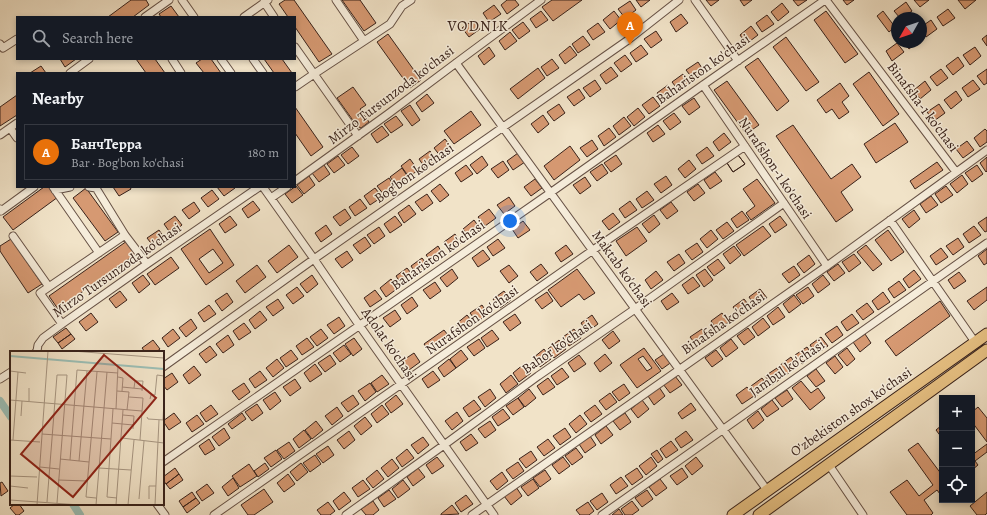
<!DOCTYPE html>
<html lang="en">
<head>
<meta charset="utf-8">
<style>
  body { margin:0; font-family:Alegreya,serif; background:#20242c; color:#f1f3f6 }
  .controls { position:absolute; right:12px; bottom:12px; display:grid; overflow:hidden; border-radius:0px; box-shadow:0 2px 6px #0003 }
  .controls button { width:36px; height:36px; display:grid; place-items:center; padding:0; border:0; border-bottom:1px solid #363941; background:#171b24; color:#f1f3f6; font:20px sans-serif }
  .compass { position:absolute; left:891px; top:12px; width:36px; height:36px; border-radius:50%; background:#171b24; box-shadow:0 2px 6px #0003; rotate:230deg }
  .you { position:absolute; left:510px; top:221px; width:14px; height:14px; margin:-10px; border:3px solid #fff; border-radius:50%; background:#1a73e8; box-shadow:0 0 0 6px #1a73e833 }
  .badge { display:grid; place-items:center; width:26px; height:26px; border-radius:50%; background:#c59692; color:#fff; font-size:13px; font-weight:700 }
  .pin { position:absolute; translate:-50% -33px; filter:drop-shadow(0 1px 2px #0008) }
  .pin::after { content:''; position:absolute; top:21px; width:14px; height:12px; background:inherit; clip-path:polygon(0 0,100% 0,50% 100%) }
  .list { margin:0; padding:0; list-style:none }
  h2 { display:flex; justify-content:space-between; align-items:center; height:52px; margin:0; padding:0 16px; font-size:17px }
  h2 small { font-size:13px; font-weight:400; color:#9ea1a6 }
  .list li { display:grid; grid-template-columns:26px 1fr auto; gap:12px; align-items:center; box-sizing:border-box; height:56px; margin:0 8px 8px; padding:0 8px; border:1px solid #363941; border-radius:0px }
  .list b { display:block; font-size:15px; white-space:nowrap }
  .list p { margin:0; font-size:13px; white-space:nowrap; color:#9ea1a6 }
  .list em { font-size:13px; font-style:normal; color:#9ea1a6 }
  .icon { flex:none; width:22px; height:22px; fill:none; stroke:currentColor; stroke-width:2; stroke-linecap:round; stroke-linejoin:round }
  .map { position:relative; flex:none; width:987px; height:515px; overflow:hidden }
  .search { position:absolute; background:#171b24; box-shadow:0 2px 6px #0003; left:16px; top:16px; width:280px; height:44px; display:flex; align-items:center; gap:10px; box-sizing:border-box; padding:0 14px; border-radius:0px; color:#9ea1a6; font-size:15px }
  .panel { position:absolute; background:#171b24; box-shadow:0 2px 6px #0003; left:16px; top:72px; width:280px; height:116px; border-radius:0px }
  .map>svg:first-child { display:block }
</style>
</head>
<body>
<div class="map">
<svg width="987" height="515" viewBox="0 0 987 515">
  <rect width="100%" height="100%" fill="#f1e3c8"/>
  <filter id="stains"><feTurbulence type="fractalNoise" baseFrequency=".005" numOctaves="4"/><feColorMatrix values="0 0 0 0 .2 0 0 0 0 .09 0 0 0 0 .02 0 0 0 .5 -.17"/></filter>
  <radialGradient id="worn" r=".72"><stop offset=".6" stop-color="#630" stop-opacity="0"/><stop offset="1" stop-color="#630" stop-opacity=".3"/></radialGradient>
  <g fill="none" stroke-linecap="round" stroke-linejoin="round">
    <path stroke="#9bbeb5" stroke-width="8" d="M0,401L11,417
      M73,504L80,515"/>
  </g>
  <path fill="#d69972" stroke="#39221a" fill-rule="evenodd" d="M131,0H146L149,5L133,17H108Z
    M285,0H294L332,54L319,62L295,27V17H288L279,4Z
    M342,0H360L376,23L364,31Z
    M507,0H515L519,5L507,14L501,5Z
    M552,0H582L553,21L542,7Z
    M636,0H650L641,7Z
    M706,0H719L711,6Z
    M740,0H752L744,6Z
    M793,0H807L798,6Z
    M843,0H854L847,5Z
    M914,0H929L920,7Z
    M958,0H976L965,9Z
    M630,1L636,10L625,18L618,9Z
    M906,2L912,11L903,18H900L894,11Z
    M782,3L789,12L778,21L771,12Z
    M494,5L501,14L489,22L483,13Z
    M171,6L179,17H161L159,14Z
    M948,9L955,18L943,26L937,17Z
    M541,11L548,20L536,28L530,19Z
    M614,11L621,20L610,29L603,20Z
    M826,11L858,54L845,63L814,20Z
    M883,11L895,27L889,32L877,16Z
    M681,14L688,23L676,32L670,22Z
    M767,15L774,24L762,32L756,23Z
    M473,20L480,29L469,37L462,28Z
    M931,20L937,29L926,37L921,30V27Z
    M523,22L530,31L519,39L512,30Z
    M598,23L605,32L593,40L587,31Z
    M751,26L758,35L746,44L740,35Z
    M656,31L662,40L651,48L644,39Z
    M510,32L517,41L505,50L499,41Z
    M388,34L421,80L410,88L377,42Z
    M987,35V46L982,39Z
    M583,36L590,45L578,53L572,44Z
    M786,37L819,82L806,91L773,47Z
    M904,42H918L909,49Z
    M897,43L904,52L892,61L886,51Z
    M641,45L648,54L636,62L630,53Z
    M570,46L577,55L565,64L559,55Z
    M489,47L495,56L484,65L478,56Z
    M975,47L981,56L970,65L963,55Z
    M625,55L632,64L621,72L614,63Z
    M958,57L964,66L953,75L946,66Z
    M758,58L789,101L777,111L745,67Z
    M60,59H76L65,67Z
    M136,59H155L165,73H146Z
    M202,59H211L221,73H204L196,63Z
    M264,59H282L292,73H274Z
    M552,59L559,68L547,76L541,67Z
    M698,62L704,71L693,79L686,70Z
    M41,66L46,73H30Z
    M611,67L618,76L606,84L600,75Z
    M538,68L545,78L518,99L510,89Z
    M941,69L948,78L937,86L930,77Z
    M987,69V83L984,85L977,76Z
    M869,72L899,114L883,126L853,84Z
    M683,74L690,83L679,91L672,82Z
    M595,80L601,89L590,97L583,88Z
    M973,80L980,89L968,97L962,88Z
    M727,81L759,125L746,134L714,90Z
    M925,81L931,90L920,99L914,90Z
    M840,83L849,96L842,102L849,112L839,119L832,109L826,113L817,100Z
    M668,85L675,94L664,102L657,93Z
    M353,87L366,105L360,109L369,122L361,128L357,126L337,98Z
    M579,89L585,98L574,106L567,97Z
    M956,91L962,100L951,109L944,100Z
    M427,94L434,103L422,112L416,103Z
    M17,95V115L0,126V107Z
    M653,97L660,106L649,114L642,105Z
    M694,98L700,107L689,115L682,106Z
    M559,104L565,113L554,121L547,112Z
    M939,104L945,113L934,121L927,112Z
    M410,105L420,120L412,126L401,111Z
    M295,107L323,147L311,156L295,133Z
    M638,108L645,117L634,126L627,117Z
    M471,111L481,125L454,144L444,131Z
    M674,113L681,122L670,130L663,121Z
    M543,115L549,124L538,133L531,124Z
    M396,116L403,125L391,133L384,124Z
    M624,117L631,126L619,135L613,126Z
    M895,123L908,142L876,163L864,144Z
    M658,125L665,134L653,142L647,133Z
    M793,125L831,179L852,164L861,177L841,192L853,210L836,222L776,136Z
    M382,126L389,135L377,143L371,134Z
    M609,128L616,137L604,146L598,136Z
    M985,129L987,131V142L980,147L974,138Z
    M724,133L731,142L719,151L713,142Z
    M445,139L452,148L441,157L434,148Z
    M592,140L598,149L587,157L580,148Z
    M967,141L974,150L963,158L956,149Z
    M570,146L580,160L554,180L544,166Z
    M352,147L359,156L348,164L341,155Z
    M707,147L714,156L702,164L696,155Z
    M430,151L437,160L425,168L419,159Z
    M518,153L525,162L513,170L507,161Z
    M616,155L622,164L611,172L604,163Z
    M738,155L745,164L733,172L727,163Z
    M738,155L745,164L733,172L727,163Z
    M338,156L345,165L334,173L327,164Z
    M482,156L488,165L477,174L470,165Z
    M987,157V171L986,172L980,163Z
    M410,159L418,170L409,177L401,166Z
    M689,160L696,169L685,178L678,169Z
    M503,161L509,170L498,178L491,169Z
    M937,162L943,170L915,189L910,181Z
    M602,164L608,173L597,181L590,172Z
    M324,165L330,174L319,182L312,173Z
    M466,165L473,174L461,182L455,173Z
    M977,165L983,174L972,182L965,173Z
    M402,168L408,177L397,186L390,177Z
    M715,172L722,181L710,189L704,180Z
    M962,175L968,184L957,193L950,184Z
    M309,176L315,185L304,194L297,185Z
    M666,176L672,185L661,193L654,184Z
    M585,177L591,186L580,194L573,185Z
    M389,178L395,187L384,195L377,186Z
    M535,179L542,188L531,196L524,187Z
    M757,179L775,203L751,220L746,213L755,206L743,189Z
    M440,184L449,195L440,202L431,191Z
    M698,184L705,193L694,201L687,192Z
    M296,186L303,195L292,203L285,194Z
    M946,186L953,195L941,203L935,194Z
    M44,187H50L58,197L13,230L3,217Z
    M113,187H130L131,189L119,196Z
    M217,187H234L235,188L224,196Z
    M86,188L118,232L105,241L73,198Z
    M375,188L382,197L370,205L364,196Z
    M212,190L219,199L208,207L201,198Z
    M647,191L654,200L642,208L636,199Z
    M427,194L433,203L422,211L415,202Z
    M931,196L938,205L926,213L920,204Z
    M509,197L515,206L504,214L497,205Z
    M360,199L367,208L355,216L349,207Z
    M253,201L260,210L248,218L242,209Z
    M630,201L637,210L625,218L619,209Z
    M194,202L200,211L189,219L182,210Z
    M671,202L678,211L667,219L660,210Z
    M409,205L416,214L404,223L398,213Z
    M345,209L351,218L340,226L333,217Z
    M489,209L496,218L485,226L478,217Z
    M914,210L920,219L909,228L902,219Z
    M742,211L749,220L737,228L731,219Z
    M613,213L620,222L609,230L602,221Z
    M654,215L660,224L649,233L642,224Z
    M175,216L182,225L171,234L164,224Z
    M230,216L237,225L225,233L219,224Z
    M395,216L402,225L390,233L384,224Z
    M780,216L787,225L775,233L769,224Z
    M987,217V231L985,232L978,223Z
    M474,220L481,230L469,238L463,229Z
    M523,221L530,230L518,238L512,229Z
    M727,222L734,231L723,239L716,230Z
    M326,225L332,234L321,242L315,233Z
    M763,226L771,236L744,256L736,245Z
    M974,226L981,235L969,243L963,234Z
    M379,227L385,236L374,244L367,235Z
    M637,227L647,241L626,256L616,241Z
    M210,229L234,265L206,285L181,249ZM213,249L223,263L209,273L199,259Z
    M159,230L165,239L154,247L147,238Z
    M711,230L718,239L707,248L700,239Z
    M888,230L904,252L891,261L875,240Z
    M455,234L461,243L450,251L444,242Z
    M365,237L371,246L360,254L353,245Z
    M958,238L964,247L953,255L946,246Z
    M11,239L42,284L28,293L0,251V246Z
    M498,239L505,248L493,256L487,247Z
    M127,241L136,254L58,309L49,296Z
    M697,243L703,252L692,260L685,251Z
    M289,245L298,257L277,273L268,261Z
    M566,245L573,254L561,262L555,253Z
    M866,245L882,264L873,271L857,252Z
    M438,246L444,256L433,264L426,255Z
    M734,246L741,255L730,264L723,254Z
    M941,248L948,257L936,265L930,256Z
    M987,249V263L984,265L978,256Z
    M483,250L490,259L478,267L472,258Z
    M347,251L353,260L342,268L335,259Z
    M679,254L685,263L674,271L667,262Z
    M854,254L861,263L849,272L842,262Z
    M809,255L815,264L804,273L797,264Z
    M171,257L179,268L155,285L147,274Z
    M422,258L429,267L417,275L411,266Z
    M718,259L725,268L714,276L707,267Z
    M541,264L548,273L537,281L530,272Z
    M838,264L845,273L834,281L827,272Z
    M257,265L266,277L245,293L236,281Z
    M509,265L518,276L509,283L500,271Z
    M794,266L800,275L789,283L782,274Z
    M407,268L414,277L402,285L396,276Z
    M452,269L458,278L447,287L440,278Z
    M577,269L595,293L584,300L579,294L561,307L548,290Z
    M705,269L713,280L704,287L696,275Z
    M914,270L921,279L909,288L903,279Z
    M656,271L663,280L651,289L645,280Z
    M959,272L966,281L954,289L948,280Z
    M143,275L150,284L139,293L132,283Z
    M312,275L318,284L307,293L300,284Z
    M823,275L830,284L818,293L812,284Z
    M693,277L700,286L688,294L682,285Z
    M391,279L398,288L386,297L380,288Z
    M899,281L906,290L894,298L888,289Z
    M435,282L441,291L430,299L423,290Z
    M297,287L304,296L293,304L286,295Z
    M808,287L814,296L803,304L796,295Z
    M987,287V300L974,310L967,301Z
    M760,289L767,298L755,306L749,297Z
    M375,290L382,299L370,307L364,298Z
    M120,291L127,300L116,308L109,299Z
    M504,291L511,300L500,308L493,299Z
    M547,292L553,301L542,309L535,300Z
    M883,292L890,302L878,310L872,301Z
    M227,293L233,302L222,311L215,301Z
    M672,293L679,302L667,310L661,301Z
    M794,295L801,304L789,313L783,304Z
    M412,297L418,306L407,314L401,305Z
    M278,299L284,308L273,316L266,307Z
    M744,299L751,308L739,316L733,307Z
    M940,301L950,316L896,356L885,341Z
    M867,303L874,312L863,320L856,311Z
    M209,305L216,314L204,322L198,313Z
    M482,305L488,314L477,322L470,313Z
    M778,307L785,317L773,325L767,316Z
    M395,310L401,319L390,327L383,318Z
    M260,311L267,320L255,329L249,320Z
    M91,313L98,322L86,331L79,322Z
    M722,313L729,322L717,330L711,321Z
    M515,314L521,323L510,331L503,322Z
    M852,314L859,323L847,331L841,322Z
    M467,315L474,324L462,333L456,324Z
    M592,315L598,324L587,332L581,323Z
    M339,317L345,326L334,334L327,325Z
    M763,318L770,327L758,336L752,327Z
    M191,319L197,328L186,337L179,328Z
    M244,323L251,332L239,340L233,331Z
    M837,326L843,335L832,343L825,334Z
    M66,328L71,334L58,343L53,337Z
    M748,328L755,337L744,345L737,336Z
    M173,329L180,338L168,347L162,338Z
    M321,329L328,338L317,346L310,337Z
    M574,329L581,338L569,346L563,337Z
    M702,329L709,338L697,346L690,337Z
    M444,330L451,339L431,354L424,344Z
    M492,330L499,339L487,347L481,338Z
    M613,331L620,341L609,349L602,340Z
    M71,334L75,339L62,349L58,343Z
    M865,334L871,343L860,352L853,342Z
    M228,335L234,345L223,353L216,344Z
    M821,337L828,346L816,354L810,345Z
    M307,338L314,347L302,355L296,346Z
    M354,338L362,349L353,356L345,344Z
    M479,339L485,348L474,356L467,347Z
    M731,339L738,348L726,357L720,348Z
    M153,340L160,349L156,352H145L142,348Z
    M559,340L566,349L554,358L548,349Z
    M344,345L351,354L340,362L333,353Z
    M210,346L217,355L206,363L199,354Z
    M807,347L813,356L802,364L795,355Z
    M644,348L661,371L637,388L620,365ZM643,356L652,368L647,371L638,359Z
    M847,348L855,359L847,366L838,355Z
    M544,349L551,359L540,367L533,358Z
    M291,350L298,359L286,367L280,358Z
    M461,350L468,359L456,368L450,359Z
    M716,350L723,359L712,367L705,358Z
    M667,352L673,361L662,369L655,360Z
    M414,353L420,362L409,370L402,361Z
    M605,354L612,363L600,372L594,363Z
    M330,355L336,364L325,372L318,363Z
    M579,355L586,364L574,372L568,363Z
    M835,356L843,367L835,374L826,363Z
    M791,357L797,367L786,375L779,366Z
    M277,359L284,368L273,377L266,368Z
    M449,359L456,368L444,377L438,368Z
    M315,364L322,374L310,382L304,373Z
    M524,364L531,373L519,382L513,373Z
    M194,366L201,375L189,384L183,375Z
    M562,368L569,377L557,385L551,376Z
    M777,368L783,377L772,385L765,376Z
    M816,369L825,381L816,387L807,376Z
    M260,371L267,380L255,388L249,379Z
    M433,371L440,380L428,388L422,379Z
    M172,373L178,382L167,390L163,385V379Z
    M382,375L389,384L377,392L371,383Z
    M511,375L518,384L506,393L500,384Z
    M675,376L682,385L670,393L663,384Z
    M548,378L555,387L543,395L537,386Z
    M762,378L769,387L757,395L751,386Z
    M295,379L301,388L290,396L283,387Z
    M801,381L811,393L818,388L825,398L810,410L792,388Z
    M244,383L250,392L239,400L232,391Z
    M370,383L376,392L365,401L358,391Z
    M624,384L630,393L619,401L612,392Z
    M659,387L665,396L654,405L648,396Z
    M747,387L754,396L742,404L736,395Z
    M490,389L496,398L485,407L478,397Z
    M529,389L536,398L525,407L518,398Z
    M787,390L793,399L782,407L775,398Z
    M275,392L281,401L270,410L263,400Z
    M610,393L617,402L606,410L599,401Z
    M353,395L359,404L348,412L341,403Z
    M396,395L403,404L391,413L385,404Z
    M518,398L524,407L513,415L506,406Z
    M474,400L481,409L469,417L463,408Z
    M642,400L649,409L638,418L631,409Z
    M772,400L779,409L767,417L761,409Z
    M691,403L696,410L682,419L678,413Z
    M257,404L263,413L252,421L245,412Z
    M211,405L218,414L206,422L200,413Z
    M382,405L389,414L377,423L371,414Z
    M595,405L602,414L591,422L584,413Z
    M337,407L343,416L332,425L325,416Z
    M978,407L987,418V442L972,422V412Z
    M503,409L510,418L498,426L492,417Z
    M758,411L764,420L753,429L747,420Z
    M457,412L463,421L452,430L445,421Z
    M174,413L181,422L169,430L163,421Z
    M242,413L246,419L232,429L228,424Z
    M625,413L631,422L620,430L613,421Z
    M197,415L204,424L192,432L186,423Z
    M580,415L587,424L576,433L569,424Z
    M365,417L372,426L361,435L354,426Z
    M316,421L323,430L312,439L305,430Z
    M490,421L496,430L485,438L478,429Z
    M942,425V438L936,430Z
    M606,426L613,435L601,444L595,435Z
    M224,428L230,438L219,446L212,437Z
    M565,428L571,437L560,445L553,436Z
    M304,430L311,439L299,448L293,439Z
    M349,431L355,440L344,449L337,440Z
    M686,431L693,440L681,448L675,439Z
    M471,434L478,443L466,451L460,442Z
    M590,436L596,445L585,453L579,444Z
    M423,437L429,445L418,454L411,445Z
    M209,439L215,449L205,455L199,446Z
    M548,439L555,448L544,456L537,447Z
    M671,441L678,450L666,458L660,449Z
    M289,442L295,451L284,459L277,450Z
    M918,443L942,475V492L940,494L937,490L924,500L933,513L931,515H907L890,492L907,480L919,496L933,485L908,450Z
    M987,444V452L975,461L978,465L972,470V455Z
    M328,446L334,455L323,463L316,454Z
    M576,448L583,457L572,465L565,456Z
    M407,449L414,458L402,467L396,458Z
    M276,450L282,459L271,467L264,458Z
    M657,450L663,459L658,463L651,454Z
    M531,451L537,460L526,468L519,459Z
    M315,455L321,464L310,472L303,463Z
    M437,457L444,466L432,474L426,465Z
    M563,457L570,466L559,474L552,465Z
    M651,457L657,466L646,475L639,466Z
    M696,457L703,466L692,475L685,466Z
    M392,459L399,468L388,477L381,468Z
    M518,462L524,471L513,479L506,470Z
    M265,463L269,469L258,477L254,471Z
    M301,463L308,472L297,481L290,472Z
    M249,464L257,476L240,487L232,476Z
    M175,468L179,474L166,484L163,480V477Z
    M418,468L425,477L413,486L407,477Z
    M637,468L643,477L632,485L625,476Z
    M682,468L688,477L677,485L670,476Z
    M377,470L384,479L373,488L366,479Z
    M545,470L551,479L540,487L533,478Z
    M502,472L508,481L497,490L490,481Z
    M179,474L183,480L170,489L166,484Z
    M288,474L295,484L284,492L277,483Z
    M621,477L628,486L616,494L610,485Z
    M233,478L239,488L228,496L222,487Z
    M533,479L539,488L528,496L521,487Z
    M660,479L667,488L656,496L649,487Z
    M363,480L370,489L358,497L352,488Z
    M403,480L410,489L398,498L392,489Z
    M2,482L8,491L1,496L0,483Z
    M207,484L214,493L202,501L196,492Z
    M516,487L522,496L511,505L504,496Z
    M264,489L273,502L254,515H248L241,505Z
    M389,490L396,499L384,507L378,498Z
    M647,490L653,499L642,507L635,498Z
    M192,492L196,498L183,507L179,501Z
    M344,492L351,501L339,510L333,501Z
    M987,492V513L985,515H977L970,506Z
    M602,493L608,502L597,510L590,501Z
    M466,495L473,504L461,512L455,503Z
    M196,498L200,503L187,513L183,507Z
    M373,501L379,510L373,515H366L361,509Z
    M632,501L639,510L632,515H625L621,509Z
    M328,502L335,511L330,515H321L317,510Z
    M588,502L594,511L589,515H580L576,510Z
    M15,504H19L24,511L19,515H16L10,508Z
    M452,505L459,514L441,515V514Z
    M619,509L623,515H612Z"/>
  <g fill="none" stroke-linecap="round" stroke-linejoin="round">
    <defs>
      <path id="street" d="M182,0L194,17
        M336,0L364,41
        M695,0L738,61
        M826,0L956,172
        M264,2L274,17
        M145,17L169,0
        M244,17L268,0
        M0,44L3,48L17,39
        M295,47L358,136
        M172,59L181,73
        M221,59L231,73
        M253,59L263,73
        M456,63L767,490
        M70,73L89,59
        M703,85L827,266
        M295,87L314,74L390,24L402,6L411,0
        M10,128L17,138
        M0,135L17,123
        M295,181L388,114L456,63L541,0
        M53,187L99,253
        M89,187L96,188L125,235L147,264
        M263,187L314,259L359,325L494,515
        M55,190L70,187
        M271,198L287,187
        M0,209L1,211L34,187
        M890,220L975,342
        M13,236L49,287
        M62,324L40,293L125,235
        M36,352L37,351L38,345L43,338L62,324L147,264L259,187
        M163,367L314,259L628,40L679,0
        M0,379L11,372
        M163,462L550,193L703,85L825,0
        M829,465L863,515
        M157,504L165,515
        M214,515L593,250L745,146
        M346,515L444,445L538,376L635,309L784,203
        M472,515L827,266L987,150
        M602,515L987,243"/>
      <path id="primary" d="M733,515L987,334
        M759,515L987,350"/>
    </defs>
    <use href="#street" stroke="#675246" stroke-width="9"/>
    <use href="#primary" stroke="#39221a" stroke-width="13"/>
    <use href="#street" stroke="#f6eddb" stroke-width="7"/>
    <use href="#primary" stroke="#e8c284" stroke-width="11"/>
  </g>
  <g text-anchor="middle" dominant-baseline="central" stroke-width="3" stroke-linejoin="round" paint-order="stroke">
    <g font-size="14" fill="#39221a" stroke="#f6eddb">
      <text transform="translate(703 69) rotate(-35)">Bahariston ko'chasi</text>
      <text transform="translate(391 95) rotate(-37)">Mirzo Tursunzoda ko'chasi</text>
      <text transform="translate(923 107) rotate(53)">Binafsha-1 ko'chasi</text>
      <text transform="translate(775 168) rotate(56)">Nurafshon-1 ko'chasi</text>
      <text transform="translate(414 173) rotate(-35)">Bog'bon ko'chasi</text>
      <text transform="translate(438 255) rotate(-35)">Bahariston ko'chasi</text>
      <text transform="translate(622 269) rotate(54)">Maktab ko'chasi</text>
      <text transform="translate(117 270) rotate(-35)">Mirzo Tursunzoda ko'chasi</text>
      <text transform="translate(472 320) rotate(-35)">Nurafshon ko'chasi</text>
      <text transform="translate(723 323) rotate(-35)">Binafsha ko'chasi</text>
      <text transform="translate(389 344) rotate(55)">Adolat ko'chasi</text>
      <text transform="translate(557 347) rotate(-35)">Bahor ko'chasi</text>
      <text transform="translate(787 368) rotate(-35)">Jambul ko'chasi</text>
      <text transform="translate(851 412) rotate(-35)">O'zbekiston shox ko'chasi</text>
    </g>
    <g font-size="15" letter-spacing="1" fill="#39221a" stroke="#f6eddb">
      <text x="478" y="26">VODNIK</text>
    </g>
  </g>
  <g transform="translate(10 351)">
    <rect width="154" height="154" fill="#f1e3c8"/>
    <path fill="none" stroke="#9bbeb5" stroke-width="2" d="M0,5L154,18"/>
    <path fill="none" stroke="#a79682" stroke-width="1" d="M62,0L154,7M0,20L16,22M108,26L113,27L112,40M112,36L132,38M19,37V50M124,37L125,30H133L132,40M107,40L119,41M119,46L133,47L130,89M140,48L141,44H145L147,24L154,25M0,49L132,60M103,58L97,146L107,147M106,58L108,15M117,59L119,41M113,64L124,65L123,78M11,65L12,50M137,66L138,68L154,69M153,69L154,50M102,72L123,74M32,83L101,88M112,87L154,92M0,89L30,91M3,89L8,21M50,108L79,111M60,109L67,19L108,22M69,110L77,20M30,116L49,118M89,117L121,119M0,125L27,126M48,129L77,130M0,135L18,137M86,147L76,146L87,21M129,148L134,90M139,148V135H146M0,149L70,154M37,151L47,24H57L47,152M27,154L38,0M86,154L97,21M106,154L113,59M118,154L124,89M145,154L149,69"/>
    <path fill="#8f2418" fill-opacity="0.15" stroke="#8f2418" stroke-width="2" d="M94,4L146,47L63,146L11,103Z"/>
    <rect width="154" height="154" fill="none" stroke="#39221a" stroke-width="2"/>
  </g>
  <rect width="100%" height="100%" filter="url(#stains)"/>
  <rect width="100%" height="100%" fill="url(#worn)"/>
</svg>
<div class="controls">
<button>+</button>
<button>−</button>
<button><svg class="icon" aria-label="locate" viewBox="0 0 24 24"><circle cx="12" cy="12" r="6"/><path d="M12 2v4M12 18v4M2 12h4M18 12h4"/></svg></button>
</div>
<svg class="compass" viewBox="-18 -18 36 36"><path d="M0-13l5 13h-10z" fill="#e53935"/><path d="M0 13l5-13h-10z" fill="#9ea1a6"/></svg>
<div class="you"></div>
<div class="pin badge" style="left:630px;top:45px;background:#e8710a">A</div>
<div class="search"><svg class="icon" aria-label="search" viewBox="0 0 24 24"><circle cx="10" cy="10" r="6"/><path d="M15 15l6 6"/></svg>Search here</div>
<section class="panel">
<h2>Nearby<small></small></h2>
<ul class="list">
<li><span class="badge" style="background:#e8710a">A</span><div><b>БанчТерра</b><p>Bar · Bog'bon ko'chasi</p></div><em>180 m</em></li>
</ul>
</section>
</div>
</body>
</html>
